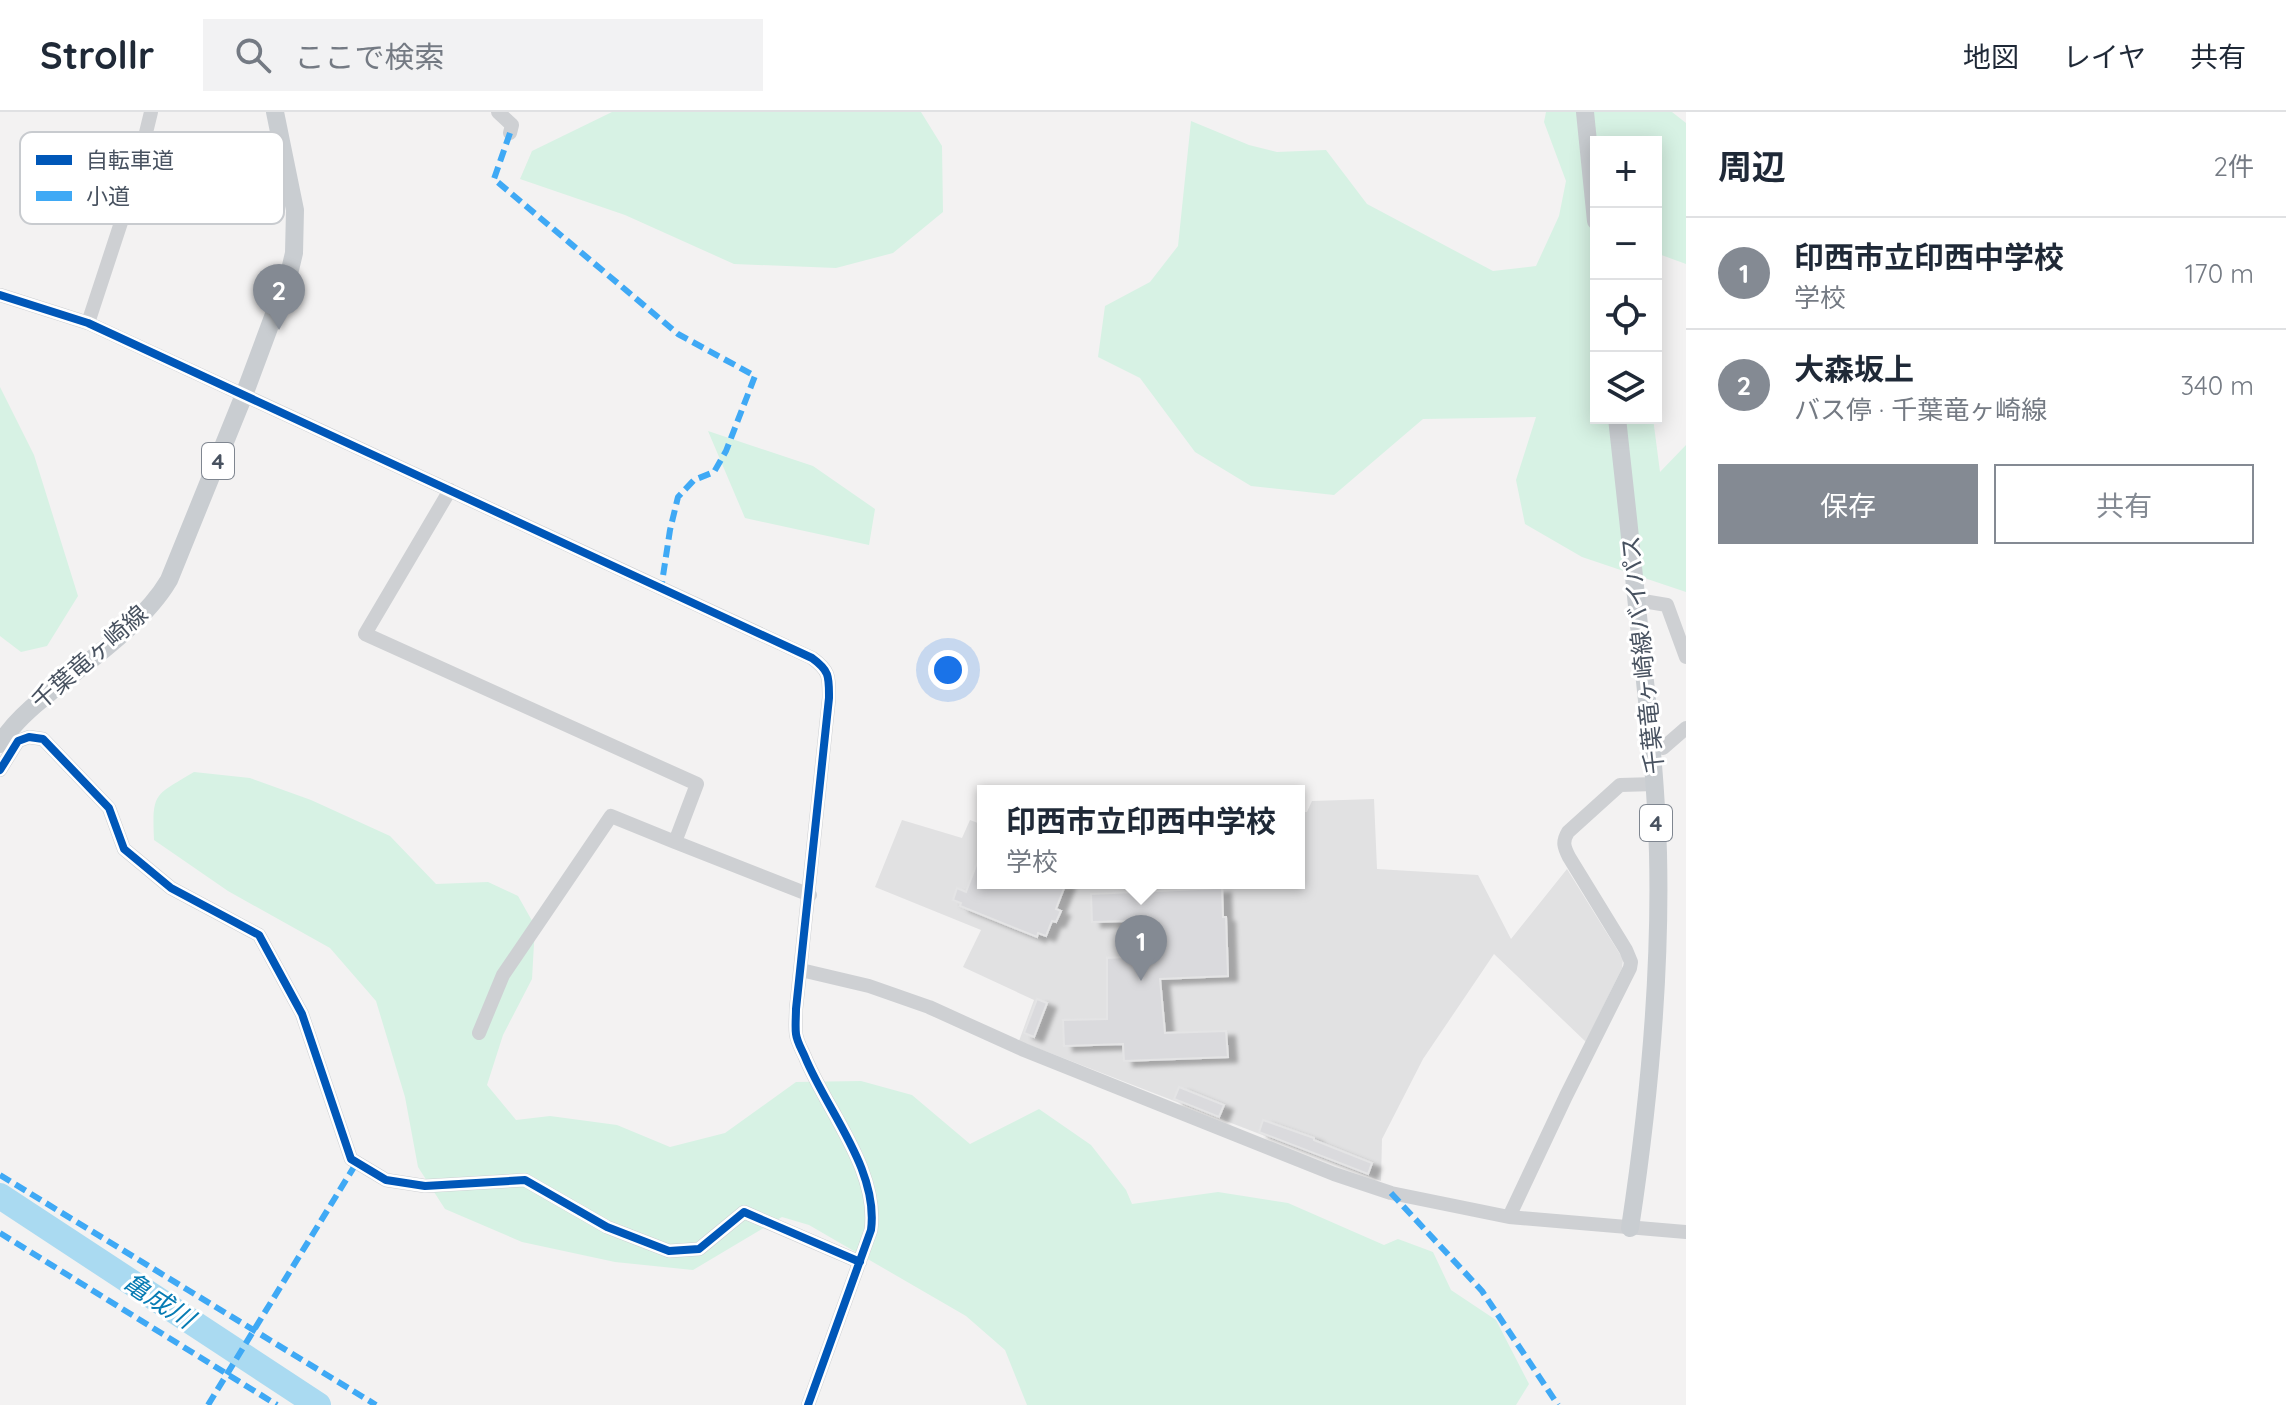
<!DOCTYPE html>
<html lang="ja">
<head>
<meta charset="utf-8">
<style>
  body { margin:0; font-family:Quicksand,"Noto Sans JP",sans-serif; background:#f2f2f3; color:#1f2937 }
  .controls { position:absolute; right:24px; top:24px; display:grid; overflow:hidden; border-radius:0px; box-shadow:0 4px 20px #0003 }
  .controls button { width:72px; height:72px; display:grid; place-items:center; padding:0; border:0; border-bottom:2px solid #e0e1e3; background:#fff; color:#1f2937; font:40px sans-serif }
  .you { position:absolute; left:948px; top:558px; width:28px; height:28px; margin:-20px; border:6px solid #fff; border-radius:50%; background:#1a73e8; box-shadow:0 0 0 12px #1a73e833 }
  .badge { display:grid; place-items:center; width:52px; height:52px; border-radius:50%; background:#848a93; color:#fff; font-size:26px; font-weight:700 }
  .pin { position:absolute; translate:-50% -66px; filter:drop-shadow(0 2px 4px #0008) }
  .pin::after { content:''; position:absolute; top:42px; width:28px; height:24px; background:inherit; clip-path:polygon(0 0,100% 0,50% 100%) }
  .popup { position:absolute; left:977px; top:673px; width:328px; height:104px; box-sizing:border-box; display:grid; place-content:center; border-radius:0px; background:#fff; filter:drop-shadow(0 2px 6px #0005); font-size:26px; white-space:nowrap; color:#747a83 }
  .popup b { font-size:30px; color:#1f2937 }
  .popup::after { content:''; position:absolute; left:50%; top:100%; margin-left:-16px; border:16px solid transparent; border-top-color:#fff }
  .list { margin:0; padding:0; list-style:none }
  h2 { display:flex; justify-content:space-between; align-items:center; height:104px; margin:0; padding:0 32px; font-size:34px }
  h2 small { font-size:26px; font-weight:400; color:#747a83 }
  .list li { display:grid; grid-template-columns:52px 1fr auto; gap:24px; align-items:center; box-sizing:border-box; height:112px; padding:0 32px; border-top:2px solid #e0e1e3 }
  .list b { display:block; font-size:30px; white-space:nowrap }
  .list p { margin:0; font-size:26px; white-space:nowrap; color:#747a83 }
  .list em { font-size:26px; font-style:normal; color:#747a83 }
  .actions { display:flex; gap:16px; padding:24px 32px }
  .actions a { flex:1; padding:18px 0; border:2px solid #848a93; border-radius:0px; text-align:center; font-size:28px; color:#848a93 }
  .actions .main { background:#848a93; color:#fff }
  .icon { flex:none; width:44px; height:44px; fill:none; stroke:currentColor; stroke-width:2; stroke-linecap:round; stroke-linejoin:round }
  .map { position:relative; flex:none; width:1686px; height:1293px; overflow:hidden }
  header { display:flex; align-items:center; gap:48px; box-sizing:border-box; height:112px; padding:0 40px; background:#fff; border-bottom:2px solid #e0e1e3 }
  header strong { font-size:38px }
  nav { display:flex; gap:44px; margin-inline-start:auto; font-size:28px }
  .search { width:560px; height:72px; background:#f2f2f3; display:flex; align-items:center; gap:20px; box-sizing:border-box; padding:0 28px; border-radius:0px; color:#747a83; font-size:30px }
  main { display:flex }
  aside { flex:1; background:#fff }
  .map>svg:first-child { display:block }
</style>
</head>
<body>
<header>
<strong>Strollr</strong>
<div class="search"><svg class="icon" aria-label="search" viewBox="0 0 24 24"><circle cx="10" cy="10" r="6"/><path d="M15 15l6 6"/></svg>ここで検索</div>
<nav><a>地図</a><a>レイヤ</a><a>共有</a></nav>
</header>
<main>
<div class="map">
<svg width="1686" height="1293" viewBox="0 0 1686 1293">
  <defs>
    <filter id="shadow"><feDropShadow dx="9" dy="5" stdDeviation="2" flood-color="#0004"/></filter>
  </defs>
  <rect width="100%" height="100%" fill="#f3f2f2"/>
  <path fill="#e1e1e2" d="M1374,687L1377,757L1478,763L1511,827L1567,757L1623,847L1622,856L1586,930L1494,842L1423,947L1382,1027L1381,1069L1019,929L1034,888L963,855L981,818L875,775L902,708L962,726L970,708L983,713V771H1299V700H1307L1312,689Z"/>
  <path fill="#d7f2e4" d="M612,0H921L942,34L943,100L893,141L836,156L734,152L625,103L520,67L532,39Z
    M1546,0H1672L1686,11V152L1656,141V30H1596V306H1653L1660,360L1686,333V480L1582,445L1525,412L1516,368L1536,305L1423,307L1334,383L1251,374L1195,340L1140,266L1098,245L1105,194L1150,170L1178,134L1191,9L1249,33L1277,40L1326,38L1367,92L1493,159L1536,154L1559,104L1566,69L1544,10Z
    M0,275L34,343L78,484L47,534L21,540L0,524Z
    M708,319L813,354L875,397L869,433L745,406Z
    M194,660L250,666L311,688L390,724L436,772L488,770L518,784L535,814L532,867L503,923L487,973L516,1008L550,1004L617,1013L670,1035L725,1021L796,970L861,969L912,983L970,1032L1039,997L1091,1033L1126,1078L1132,1092L1218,1080L1288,1091L1384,1133L1398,1127L1433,1140L1451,1178L1496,1208L1529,1272L1516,1293H1027L1005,1238L966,1204L809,1113L782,1105L693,1158L615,1150L522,1130L445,1097L418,1055L405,985L376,889L330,836L228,779L154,728C152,680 154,684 194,660Z"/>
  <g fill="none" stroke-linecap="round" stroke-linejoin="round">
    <path stroke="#aadaf1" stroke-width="26" d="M0,1084L318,1293"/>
  </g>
  <path fill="#dadadd" stroke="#e4e4e5" stroke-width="2" filter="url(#shadow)" d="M982,738L983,771H1066L1056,797L1061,799L1056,810L1052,809L1046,824L1038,821L1037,825L960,794L961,791L953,788L957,776L966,780Z
    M1222,776L1223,805H1226L1228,864L1160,867L1165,921L1226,919L1228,945L1124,949L1123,932L1064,934L1063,908L1107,907V846L1142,844L1141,821L1128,822V809L1092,810L1091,782Z
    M1037,887L1047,891L1034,925L1024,921Z
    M1179,975L1224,993L1219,1005L1174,987Z
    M1263,1008L1314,1026V1028L1372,1051L1368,1062L1259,1020Z"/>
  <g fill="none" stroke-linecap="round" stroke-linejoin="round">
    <path stroke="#ced0d3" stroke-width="14" d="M498,0L512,13L510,21
      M0,183L88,211L812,546C830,559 829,565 829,586L796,897C796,905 795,914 796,922C797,930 802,938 805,945C827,999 879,1058 871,1118L808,1293
      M88,211L133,74L151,0
      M450,378L365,522L697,672L675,730L810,783
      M1637,488L1667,493L1686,545
      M1663,636L1686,616
      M0,658L18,629L29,625L43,627L109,696L124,737L171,776L259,823L302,902L351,1047L386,1068L425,1074L525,1068L607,1115L669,1139L699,1137L744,1100L860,1150
      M801,858L869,874L929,895L1024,938L1334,1062L1391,1081L1509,1105L1686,1120
      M479,921L503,863L611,704L675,730
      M1509,1105L1566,984L1630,856L1631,850L1626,838L1569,745C1564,735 1562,730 1568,720L1620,673L1655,672"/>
    <path stroke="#c9cdd1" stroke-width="18" d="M1585,0L1596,109
      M1617,306C1625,378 1633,451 1640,523C1648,596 1656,668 1658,741C1661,867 1649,991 1630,1116
      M0,632C11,614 26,600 42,587C83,552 142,514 169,468L244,283L289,162L294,141L295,98L275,0"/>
    <path stroke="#3fa9f5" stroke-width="6" stroke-dasharray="12 6" stroke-linecap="butt" d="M510,21L494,67L678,222L755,264L726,339L714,360L694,368L678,385L670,418L661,477
      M0,1063L376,1293
      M1391,1081L1482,1179L1558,1293
      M0,1121L277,1293
      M208,1293L357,1050"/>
    <defs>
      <path id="cycleway" d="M0,183L88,211L812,546C830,559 829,565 829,586L796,897C796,905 795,914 796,922C797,930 802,938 805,945C827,999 879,1058 871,1118L808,1293
        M0,658L18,629L29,625L43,627L109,696L124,737L171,776L259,823L302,902L351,1047L386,1068L425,1074L525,1068L607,1115L669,1139L699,1137L744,1100L860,1150"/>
    </defs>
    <use href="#cycleway" stroke="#fff" stroke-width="13"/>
    <use href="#cycleway" stroke="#0057b8" stroke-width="8"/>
  </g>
  <g text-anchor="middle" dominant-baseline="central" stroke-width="6" stroke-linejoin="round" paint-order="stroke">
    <g fill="#fff" stroke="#7f8690" stroke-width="2">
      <rect x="202" y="331" width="32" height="36" rx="6"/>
      <rect x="1640" y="693" width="32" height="36" rx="6"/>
    </g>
    <g font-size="22" font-weight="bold" fill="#485260">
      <text x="218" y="349">4</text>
      <text x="1656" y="711">4</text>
    </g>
    <g font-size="24" fill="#485260" stroke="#fff">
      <text transform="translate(1642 543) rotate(-96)">千葉竜ヶ崎線バイパス</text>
      <text transform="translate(89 545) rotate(-41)">千葉竜ヶ崎線</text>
    </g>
    <g font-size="26" font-style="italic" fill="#077cb4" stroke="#fff">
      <text transform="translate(159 1188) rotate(33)">亀成川</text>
    </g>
  </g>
  <rect x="20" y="20" width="264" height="92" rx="12" fill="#fff" stroke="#c8cbcf" stroke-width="2"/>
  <rect x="36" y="43" width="36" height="10" fill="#0057b8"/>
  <rect x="36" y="79" width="36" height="10" fill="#3fa9f5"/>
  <g font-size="22" fill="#485260">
    <text x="86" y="56">自転車道</text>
    <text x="86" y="92">小道</text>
  </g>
</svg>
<div class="controls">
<button>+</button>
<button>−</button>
<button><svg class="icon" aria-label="locate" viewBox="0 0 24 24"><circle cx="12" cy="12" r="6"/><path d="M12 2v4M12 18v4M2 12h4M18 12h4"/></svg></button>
<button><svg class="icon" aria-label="layers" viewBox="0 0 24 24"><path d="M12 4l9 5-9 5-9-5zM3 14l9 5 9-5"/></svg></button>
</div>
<div class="you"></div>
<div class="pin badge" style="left:1141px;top:869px">1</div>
<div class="popup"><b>印西市立印西中学校</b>学校</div>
<div class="pin badge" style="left:279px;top:218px">2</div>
</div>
<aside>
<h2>周辺<small>2件</small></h2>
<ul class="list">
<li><span class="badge">1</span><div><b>印西市立印西中学校</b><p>学校</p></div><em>170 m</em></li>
<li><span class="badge">2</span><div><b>大森坂上</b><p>バス停 · 千葉竜ヶ崎線</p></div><em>340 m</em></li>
</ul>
<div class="actions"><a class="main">保存</a><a>共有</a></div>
</aside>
</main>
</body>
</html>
